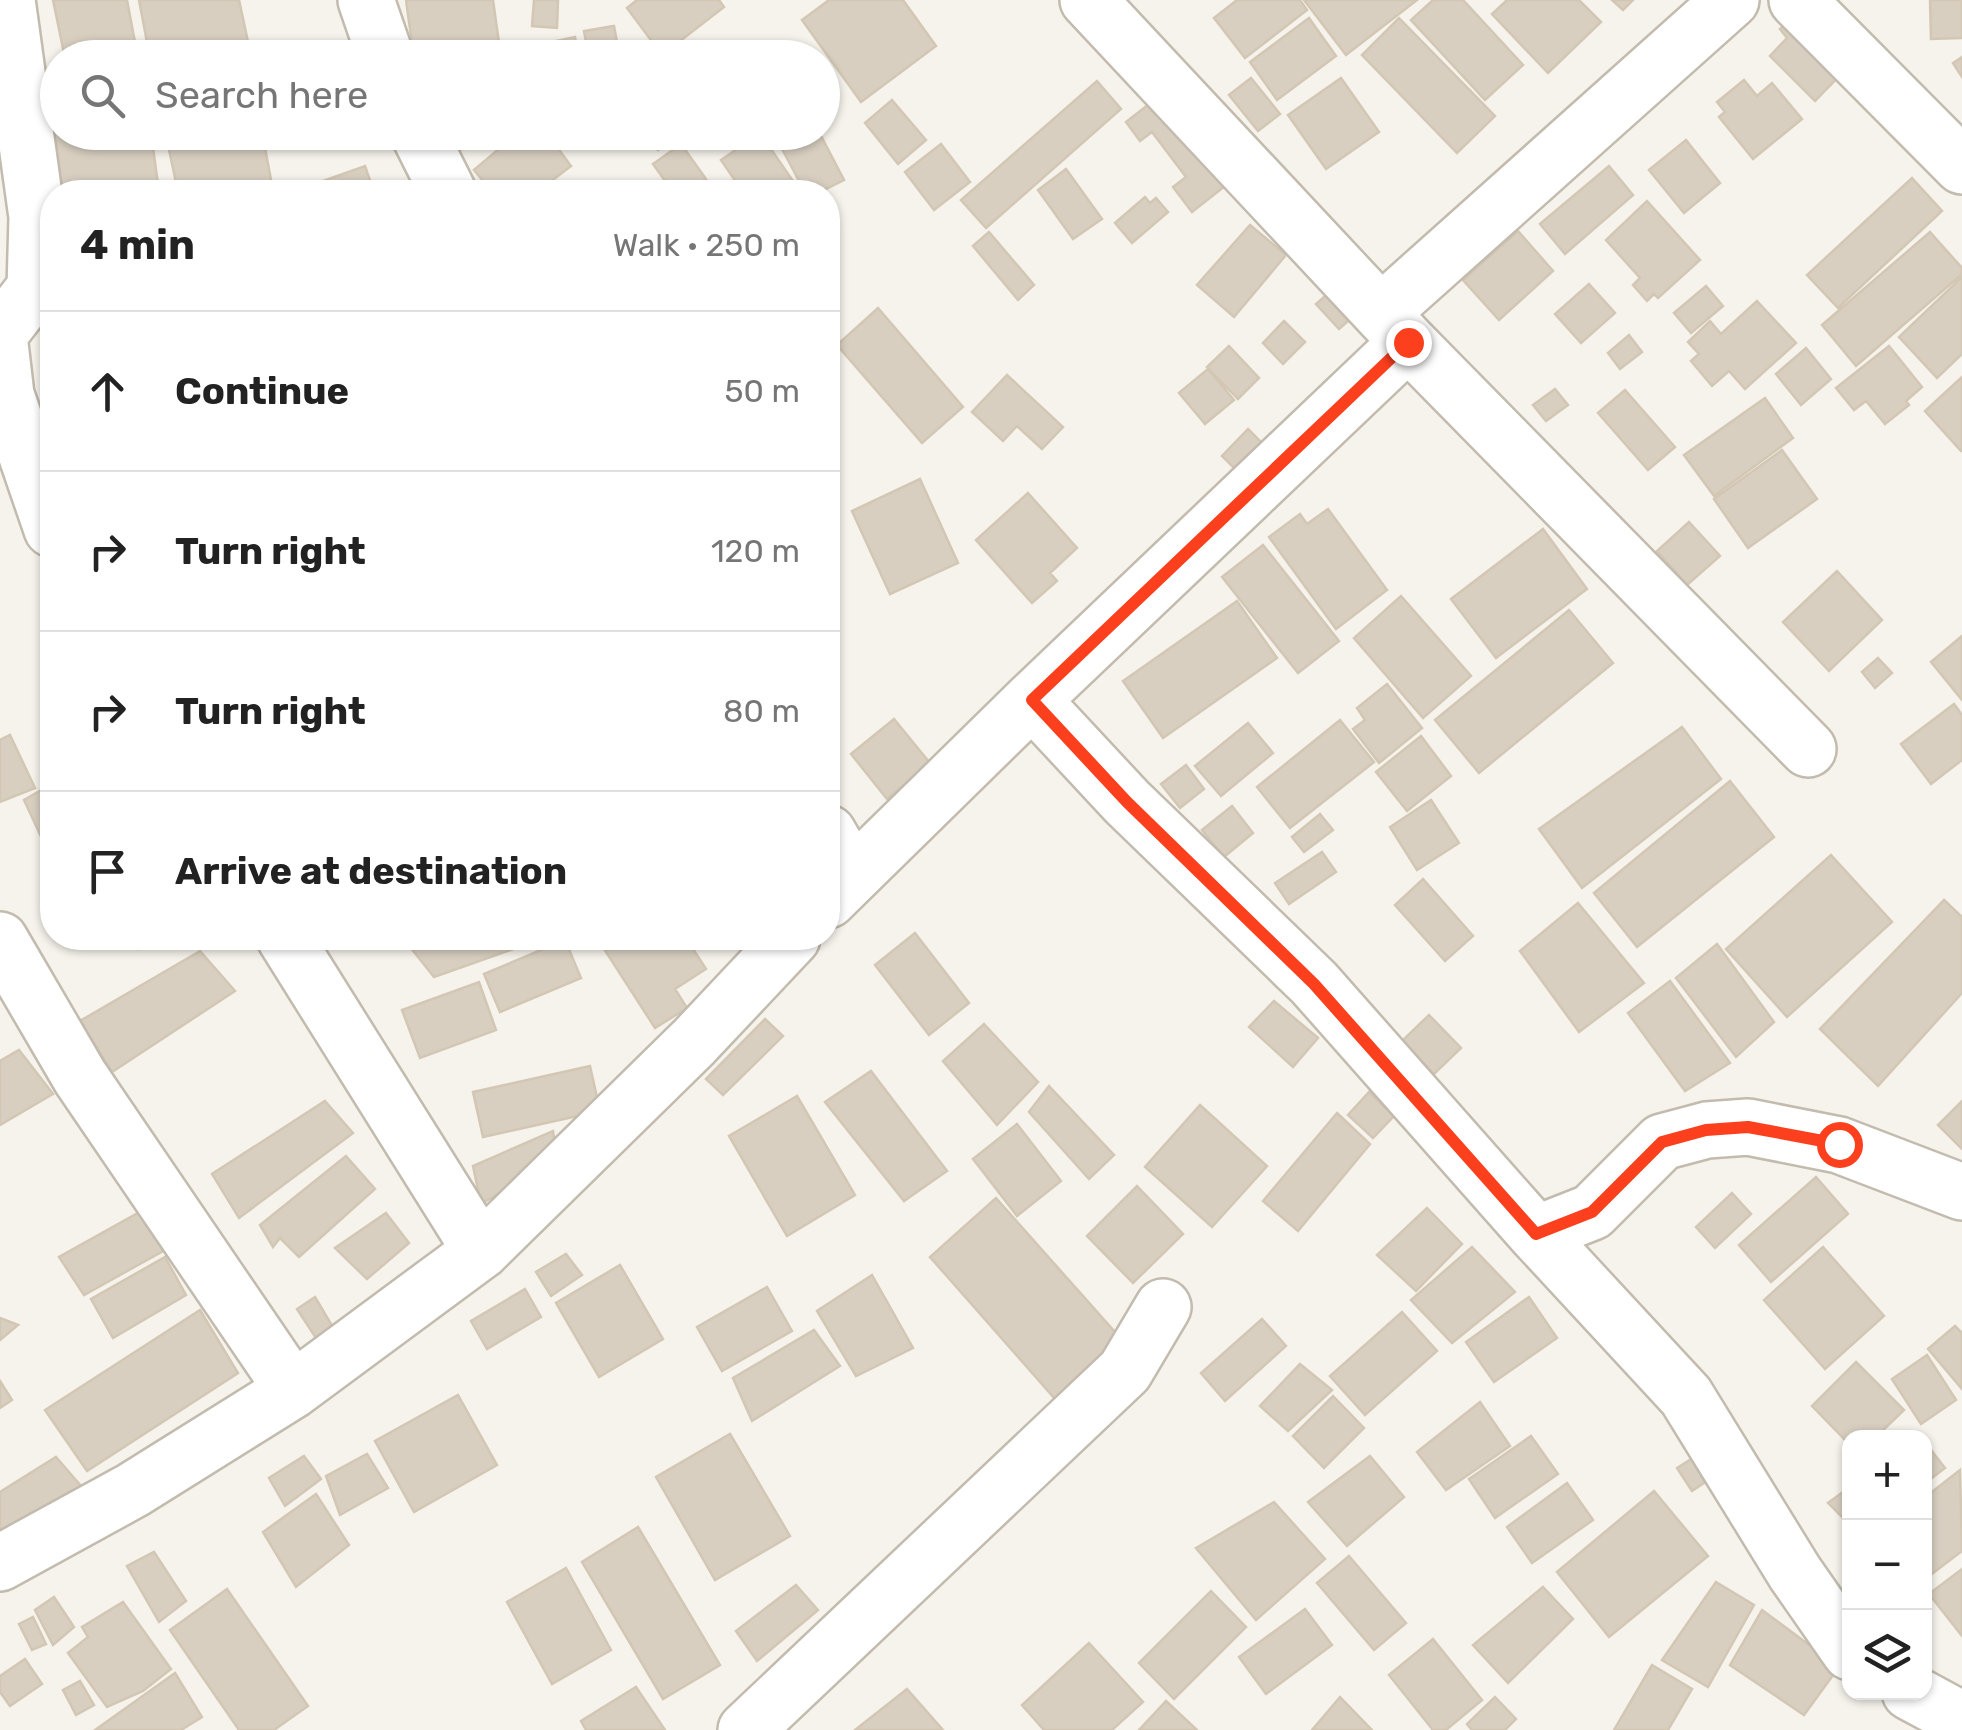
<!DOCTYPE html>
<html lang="en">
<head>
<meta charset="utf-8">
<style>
  body { margin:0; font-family:Rubik,sans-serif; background:#f2f2f2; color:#222 }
  .controls { position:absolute; right:30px; bottom:30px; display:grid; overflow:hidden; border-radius:20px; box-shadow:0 2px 8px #0004 }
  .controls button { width:90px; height:90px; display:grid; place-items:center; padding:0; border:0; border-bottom:2px solid #e0e0e0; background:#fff; color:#222; font:50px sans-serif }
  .stop { position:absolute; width:30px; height:30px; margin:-22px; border:8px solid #fc3f1d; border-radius:50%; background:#fff }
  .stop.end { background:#fc3f1d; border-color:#fff; box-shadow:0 2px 10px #0008 }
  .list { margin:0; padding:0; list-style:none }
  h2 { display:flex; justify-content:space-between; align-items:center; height:130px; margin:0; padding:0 40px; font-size:42px }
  h2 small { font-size:32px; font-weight:400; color:#767676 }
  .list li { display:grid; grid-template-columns:65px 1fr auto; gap:30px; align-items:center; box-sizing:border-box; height:160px; padding:0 40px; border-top:2px solid #e0e0e0 }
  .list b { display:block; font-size:38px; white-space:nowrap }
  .list em { font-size:32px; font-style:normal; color:#767676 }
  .icon { flex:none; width:55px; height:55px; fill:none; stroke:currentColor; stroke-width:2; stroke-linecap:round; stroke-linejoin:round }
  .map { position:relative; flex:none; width:1962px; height:1730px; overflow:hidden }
  .search { position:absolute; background:#fff; box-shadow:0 2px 8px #0004; left:40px; top:40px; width:800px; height:110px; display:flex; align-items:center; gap:25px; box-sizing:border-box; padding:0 35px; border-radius:55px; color:#767676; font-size:38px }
  .panel { position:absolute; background:#fff; box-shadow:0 2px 8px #0004; left:40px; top:180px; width:800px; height:770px; border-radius:40px }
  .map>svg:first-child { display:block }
</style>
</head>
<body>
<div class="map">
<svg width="1962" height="1730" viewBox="0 0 1962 1730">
  <rect width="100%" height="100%" fill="#f6f3ec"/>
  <path fill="#d8cfc1" stroke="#d3c7b4" stroke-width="2.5" d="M53,0H127L138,58H65Z
    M139,0H239L250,51L220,58H150Z
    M406,0H493L500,50L448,58H414Z
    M534,0H558L557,28L532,26Z
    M637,0H719L724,7L662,55L627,8Z
    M829,0H903L936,46L861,102L802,20Z
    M1237,0H1300L1307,10L1245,58L1214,18Z
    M1304,0H1417L1346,55Z
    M1433,0H1463L1523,65L1485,100L1411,20Z
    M1507,0H1579L1601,22L1548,73L1492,14Z
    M1612,0H1633L1623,10Z
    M1930,0H1962V38L1931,39Z
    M1796,13L1849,66L1815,101L1770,56L1787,38L1780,29Z
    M1309,18L1336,56L1277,100L1250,62Z
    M1399,18L1495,116L1457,153L1362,55Z
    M614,26L620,58H589L584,31Z
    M575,37L579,58H501L500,53Z
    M1962,57V77L1953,63Z
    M1251,78L1280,114L1258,131L1229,95Z
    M1341,78L1379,132L1326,169L1288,115Z
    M1744,80L1757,96L1772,83L1802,119L1753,159L1719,117L1725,112L1717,102Z
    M1097,81L1121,109L986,228L961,200Z
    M1158,97L1225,186L1192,212L1173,187L1186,177L1152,132L1140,141L1126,122Z
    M892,100L926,140L898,164L865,123Z
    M58,101V132H151L159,192H52L45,102Z
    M228,132H262L272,185L236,192H178L168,145Z
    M519,132H546L571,166L537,192H492L474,170Z
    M644,132H680L658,150Z
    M773,132H819L844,180L820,192H805Z
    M760,133L797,187L790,192H743L721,160Z
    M1686,140L1720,183L1684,213L1649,170Z
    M681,144L706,179L687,192H673L653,164Z
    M941,144L970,182L934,210L905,172Z
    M365,166L374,192H292Z
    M1609,166L1633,195L1565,254L1540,224Z
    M1066,169L1102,219L1073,239L1038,190Z
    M1912,178L1942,211L1838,308L1807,275Z
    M1145,197L1150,203L1156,198L1168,212L1132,243L1115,223Z
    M1647,201L1700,260L1658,298L1654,294L1647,301L1633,285L1640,278L1606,240Z
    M1250,225L1286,255L1234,317L1197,285Z
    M1518,231L1553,271L1499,320L1463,280Z
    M989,232L1034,285L1018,300L973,246Z
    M1930,232L1962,268V274L1856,366L1822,325Z
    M1962,277V354L1937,378L1899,337Z
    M1589,284L1615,313L1581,343L1555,314Z
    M1706,286L1723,306L1691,333L1674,313Z
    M1332,290L1355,315L1339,329L1316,304Z
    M1757,301L1796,343L1745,389L1729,371L1712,386L1691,361L1699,354L1688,342L1710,321L1721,334Z
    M878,308L963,407L922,443L837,345Z
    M1284,321L1305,342L1283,364L1263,343Z
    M1629,335L1642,352L1620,369L1608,353Z
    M1229,346L1259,378L1238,399L1207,367Z
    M1889,346L1922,387L1906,401L1909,405L1885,424L1866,401L1854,410L1836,388Z
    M1806,348L1831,379L1801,405L1776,374Z
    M1208,369L1234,400L1205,424L1179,393Z
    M1007,375L1063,427L1042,449L1017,426L1003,441L972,412Z
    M1962,377V451H1961L1925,411Z
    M1555,389L1568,405L1546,421L1533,405Z
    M1625,390L1675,447L1648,470L1598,413Z
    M1765,398L1793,438L1714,496L1684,455Z
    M1248,429L1266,447L1240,474L1222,456Z
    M1782,450L1817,499L1748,548L1714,499Z
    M920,479L958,563L890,594L852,511Z
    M1028,493L1077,548L1050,573L1057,581L1032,603L976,540Z
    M1328,509L1387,590L1336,629L1269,537L1300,514L1307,524Z
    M1689,522L1720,556L1687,585L1657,551Z
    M1543,529L1587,589L1496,658L1451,599Z
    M1263,545L1339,641L1298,673L1222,577Z
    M1837,571L1882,620L1829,671L1783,622Z
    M1401,596L1471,676L1423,718L1354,638Z
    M1237,601L1277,658L1163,738L1123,681Z
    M1569,610L1613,663L1479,773L1435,720Z
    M1962,636V700L1931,662Z
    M1878,658L1892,673L1875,688L1862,672Z
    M1387,684L1422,728L1379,763L1353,729L1365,720L1357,708Z
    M1954,704L1962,715V760L1931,784L1901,744Z
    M894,719L930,763L887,799L851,754Z
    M1340,720L1374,762L1290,828L1257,787Z
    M1248,723L1273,753L1221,796L1195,766Z
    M1682,727L1721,779L1582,888L1539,829Z
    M10,735L35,788L0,802V740Z
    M1421,736L1451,776L1407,811L1376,772Z
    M1186,765L1204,789L1180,808L1161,784Z
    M1730,781L1774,837L1637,947L1594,893Z
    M52,784V841L45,845L24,800Z
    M1431,800L1459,843L1417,870L1390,827Z
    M1232,806L1253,833L1224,857L1202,830Z
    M1320,814L1333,830L1304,852L1292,837Z
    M1322,852L1336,872L1289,904L1275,883Z
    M1831,855L1892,922L1787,1017L1726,949Z
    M1423,879L1473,936L1445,961L1395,905Z
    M1944,900L1962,917V993L1878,1086L1820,1029Z
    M1578,903L1644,983L1579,1032L1520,951Z
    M915,933L969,1003L929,1035L875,965Z
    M131,938H155L138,949Z
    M403,938H545L434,977Z
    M597,938H686L706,969L675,989L687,1008L655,1028Z
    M565,940L581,978L500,1012L484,974Z
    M1717,944L1774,1022L1736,1057L1676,978Z
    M200,951L235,991L112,1072L80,1021Z
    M1670,981L1730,1063L1685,1091L1628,1013Z
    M479,982L496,1030L420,1058L402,1010Z
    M1274,1001L1318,1038L1293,1067L1249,1027Z
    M1429,1015L1461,1048L1434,1074L1402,1041Z
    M765,1019L783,1036L723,1095L706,1079Z
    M984,1024L1038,1082L997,1125L943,1061Z
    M19,1050L53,1094L0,1125V1061Z
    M590,1066L600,1111L483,1137L473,1092Z
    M871,1071L947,1171L904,1201L825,1102Z
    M1049,1086L1114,1155L1089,1179L1029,1112Z
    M1369,1092L1394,1116L1373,1138L1348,1115Z
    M797,1096L855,1195L787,1236L729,1136Z
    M325,1101L353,1133L239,1218L212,1174Z
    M1962,1101V1149L1938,1125Z
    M1200,1105L1267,1166L1212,1227L1145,1167Z
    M1337,1113L1370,1144L1298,1231L1263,1201Z
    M1017,1124L1061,1181L1017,1216L973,1159Z
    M553,1131L557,1158L481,1204L473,1166Z
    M346,1156L375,1189L299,1257L280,1238L273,1247L260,1225Z
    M1816,1177L1848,1214L1771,1282L1739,1245Z
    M1137,1186L1183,1234L1133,1283L1087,1236Z
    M1732,1193L1751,1214L1715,1248L1696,1227Z
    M996,1198L1122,1340L1055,1399L930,1257Z
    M147,1208L174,1245L84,1295L59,1257Z
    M1427,1208L1462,1244L1416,1291L1377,1255Z
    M386,1213L409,1243L367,1279L335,1248Z
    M1472,1247L1515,1292L1452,1343L1411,1300Z
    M1823,1247L1884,1316L1825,1369L1764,1300Z
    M566,1254L582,1275L551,1296L536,1272Z
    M165,1257L186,1295L113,1338L91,1299Z
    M620,1265L663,1339L599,1377L556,1303Z
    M872,1275L913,1348L856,1376L817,1311Z
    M767,1287L792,1331L722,1371L697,1327Z
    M525,1289L541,1317L487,1349L471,1321Z
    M315,1297L337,1334L320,1344L297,1309Z
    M1529,1297L1557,1338L1494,1382L1466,1342Z
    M200,1310L238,1373L87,1471L45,1410Z
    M1402,1312L1437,1351L1365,1415L1330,1376Z
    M0,1318L18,1325L0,1340Z
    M1262,1319L1286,1346L1225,1401L1201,1373Z
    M1955,1326L1962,1333V1389L1928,1349Z
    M814,1330L840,1366L752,1421L733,1378Z
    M1927,1355L1956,1400L1921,1424L1892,1379Z
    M1856,1362L1904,1410L1875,1438H1850V1445L1812,1406Z
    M1300,1364L1332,1390L1288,1431L1260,1406Z
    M0,1381L12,1400L0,1408Z
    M458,1395L497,1465L414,1512L375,1441Z
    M1333,1396L1364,1428L1324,1468L1293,1436Z
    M1480,1402L1510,1446L1446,1490L1417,1452Z
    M730,1434L790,1536L715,1580L656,1477Z
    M1531,1436L1558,1474L1495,1518L1469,1479Z
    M1924,1441L1945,1468L1924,1484Z
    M1702,1452L1716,1475L1692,1491L1677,1468Z
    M367,1454L388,1488L340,1515L326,1476Z
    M304,1456L321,1479L285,1506L269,1478Z
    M1370,1456L1404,1497L1347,1546L1308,1502Z
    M56,1457L87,1493L0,1545V1492Z
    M1960,1470L1962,1551L1924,1580V1498Z
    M1567,1483L1593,1520L1532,1563L1507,1527Z
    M1850,1487V1525L1828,1503Z
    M1654,1491L1708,1556L1609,1637L1557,1572Z
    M316,1494L349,1545L296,1587L263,1532Z
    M1274,1502L1325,1559L1256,1620L1196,1548Z
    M638,1527L720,1665L663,1699L582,1562Z
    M154,1552L186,1601L159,1622L127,1566Z
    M1349,1556L1406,1623L1374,1650L1317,1583Z
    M566,1568L611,1650L552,1684L507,1602Z
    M1962,1569V1636L1929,1594Z
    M1716,1582L1754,1605L1708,1687L1662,1660Z
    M796,1585L818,1610L757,1661L736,1631Z
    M1543,1587L1573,1619L1508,1683L1473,1645Z
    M227,1589L308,1706L274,1730H239L170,1630Z
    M1211,1591L1246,1627L1174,1699L1139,1663Z
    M54,1597L74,1627L53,1645L35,1610Z
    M123,1602L171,1669L143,1691L107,1707L68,1653L88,1637L82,1627Z
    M1305,1609L1332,1645L1266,1694L1239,1657Z
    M1762,1610L1839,1667L1804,1715L1730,1665Z
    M33,1617L46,1644L32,1650L19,1624Z
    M1433,1639L1482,1700L1446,1730H1433L1389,1675Z
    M1089,1643L1143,1702L1112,1730H1044L1022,1705Z
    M25,1659L42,1684L10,1706L0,1692V1676Z
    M1652,1665L1692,1689L1668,1730H1614Z
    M175,1673L202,1717L181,1730H95Z
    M80,1681L94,1705L76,1715L63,1690Z
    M636,1687L665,1730H586L581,1721Z
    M907,1689L943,1730H855Z
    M1340,1697L1372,1730H1312Z
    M1495,1697L1516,1719L1505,1730H1472L1467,1724Z
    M1166,1701L1197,1730H1139Z"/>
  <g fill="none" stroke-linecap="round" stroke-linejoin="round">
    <defs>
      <path id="minor" d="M366,0L386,58
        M1088,0L1408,342L1808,749
        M1797,0L1962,166
        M418,132L448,192
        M1382,312L1731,0
        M0,333L35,288L37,217L7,0
        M0,344L6,395L52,529
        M1032,700L1127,802L1314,983L1536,1234L1686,1396L1795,1573L1850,1652
        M828,833L852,874
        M828,900L1032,700L1408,342
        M285,938L481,1251
        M0,940L80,1077L293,1390
        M1536,1234L1592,1212L1662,1142L1707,1130L1748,1127L1839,1145L1962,1192
        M0,1563L133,1490L293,1390L481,1251L694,1042L792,938
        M1910,1692L1962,1720
        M746,1730L1125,1371L1163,1307"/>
    </defs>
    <use href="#minor" stroke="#c2bbae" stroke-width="60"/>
    <use href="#minor" stroke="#fff" stroke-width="55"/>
  </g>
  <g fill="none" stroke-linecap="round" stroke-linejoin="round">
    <path stroke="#fc3f1d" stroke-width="12" d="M1408,342L1032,700L1127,802L1314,984L1536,1234L1592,1212L1662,1142L1706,1130L1748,1127L1839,1144"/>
  </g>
</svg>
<div class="controls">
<button>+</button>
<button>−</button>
<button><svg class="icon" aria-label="layers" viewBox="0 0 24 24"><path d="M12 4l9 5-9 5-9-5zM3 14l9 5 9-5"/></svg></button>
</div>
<div class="stop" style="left:1839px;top:1144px"></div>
<div class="stop end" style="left:1408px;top:342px"></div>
<div class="search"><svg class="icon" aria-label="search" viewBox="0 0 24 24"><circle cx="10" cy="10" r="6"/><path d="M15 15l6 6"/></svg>Search here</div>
<section class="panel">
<h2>4 min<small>Walk · 250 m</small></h2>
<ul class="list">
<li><svg class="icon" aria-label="ahead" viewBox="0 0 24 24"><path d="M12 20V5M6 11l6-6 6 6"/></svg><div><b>Continue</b></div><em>50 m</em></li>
<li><svg class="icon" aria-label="right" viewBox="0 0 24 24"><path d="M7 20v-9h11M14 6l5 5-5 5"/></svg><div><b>Turn right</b></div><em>120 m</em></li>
<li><svg class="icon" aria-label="right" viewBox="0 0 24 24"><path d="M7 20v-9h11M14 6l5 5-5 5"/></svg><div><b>Turn right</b></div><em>80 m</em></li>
<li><svg class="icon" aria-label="arrive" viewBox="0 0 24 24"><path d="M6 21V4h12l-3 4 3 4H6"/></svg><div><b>Arrive at destination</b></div></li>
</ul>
</section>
</div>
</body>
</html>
